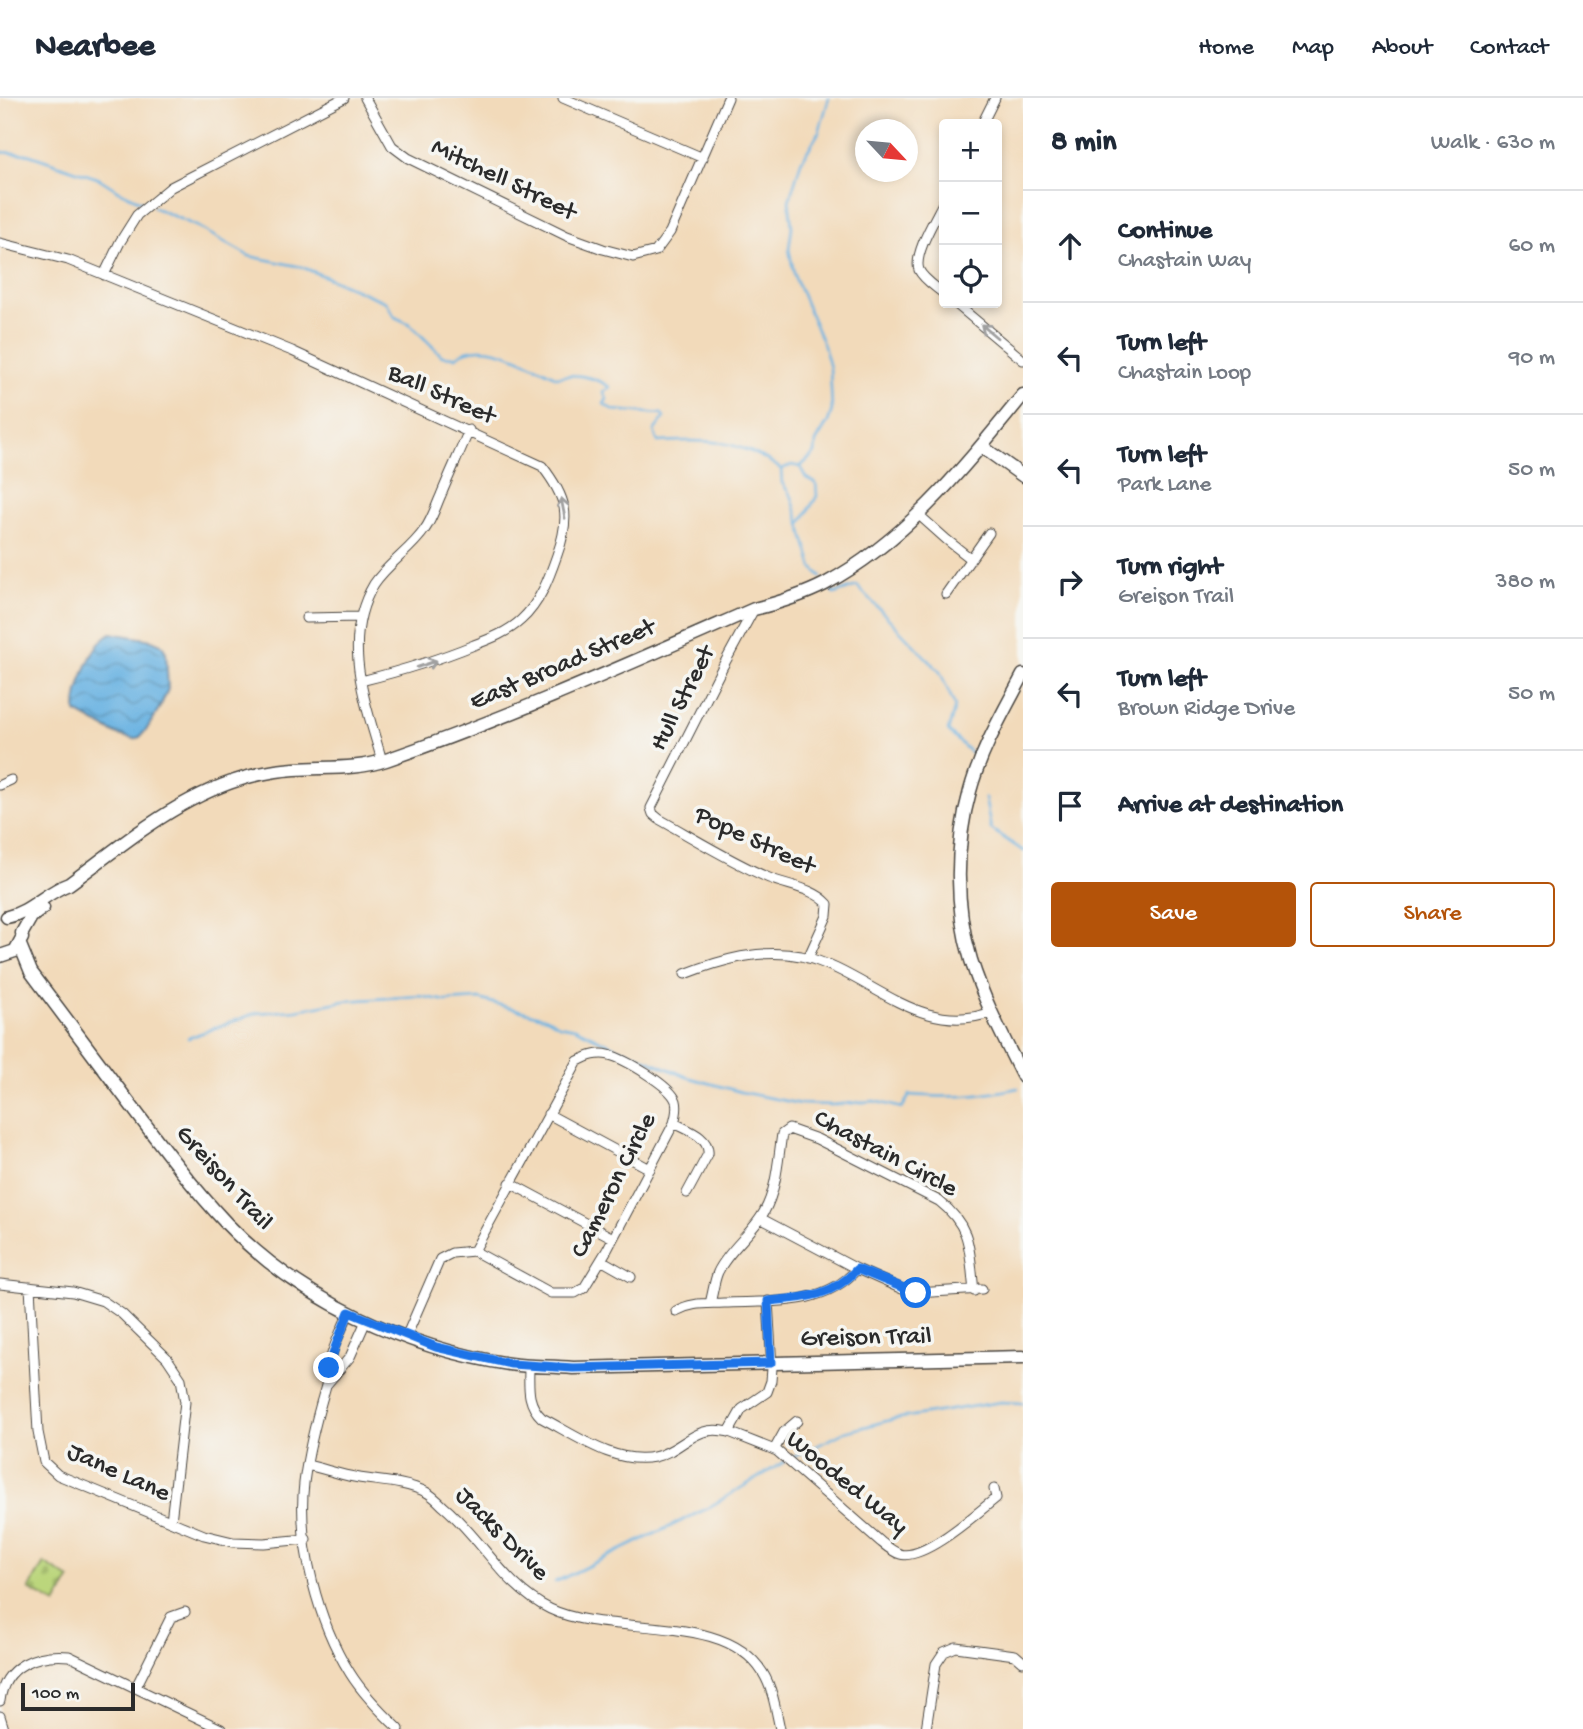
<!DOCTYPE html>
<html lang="en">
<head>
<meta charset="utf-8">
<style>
  body { margin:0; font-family:"Gochi Hand",sans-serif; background:#f2f2f3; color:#1f2937 }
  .controls { position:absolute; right:21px; top:21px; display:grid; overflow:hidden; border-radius:7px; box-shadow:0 4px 10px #0003 }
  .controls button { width:63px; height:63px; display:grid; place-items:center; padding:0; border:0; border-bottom:2px solid #e0e1e3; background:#fff; color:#1f2937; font:35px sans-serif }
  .compass { position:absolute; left:855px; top:21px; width:63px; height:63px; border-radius:50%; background:#fff; box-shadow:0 4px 10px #0003; rotate:116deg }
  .scale { position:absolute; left:21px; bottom:18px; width:114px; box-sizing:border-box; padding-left:7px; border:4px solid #2b2b2b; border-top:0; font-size:19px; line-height:24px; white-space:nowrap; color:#2b2b2b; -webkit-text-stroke:5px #f6f6f2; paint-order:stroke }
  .stop { position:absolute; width:21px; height:21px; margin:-16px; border:5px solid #1a73e8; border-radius:50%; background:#fff }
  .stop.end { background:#1a73e8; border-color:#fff; box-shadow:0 2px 7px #0008 }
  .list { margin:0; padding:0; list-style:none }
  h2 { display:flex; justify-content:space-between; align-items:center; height:91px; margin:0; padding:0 28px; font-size:30px }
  h2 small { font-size:23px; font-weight:400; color:#747a83 }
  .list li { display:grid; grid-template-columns:46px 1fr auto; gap:21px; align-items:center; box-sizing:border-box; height:112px; padding:0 28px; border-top:2px solid #e0e1e3 }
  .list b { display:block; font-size:26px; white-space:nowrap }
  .list p { margin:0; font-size:23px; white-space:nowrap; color:#747a83 }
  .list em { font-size:23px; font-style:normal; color:#747a83 }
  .actions { display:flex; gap:14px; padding:21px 28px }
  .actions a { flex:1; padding:16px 0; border:2px solid #b45309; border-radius:7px; text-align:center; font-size:24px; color:#b45309 }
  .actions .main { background:#b45309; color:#fff }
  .icon { flex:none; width:38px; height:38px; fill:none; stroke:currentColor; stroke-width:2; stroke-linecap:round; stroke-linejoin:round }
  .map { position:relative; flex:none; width:1023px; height:1631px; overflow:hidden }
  header { display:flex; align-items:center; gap:42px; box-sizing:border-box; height:98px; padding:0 35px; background:#fff; border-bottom:2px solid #e0e1e3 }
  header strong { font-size:33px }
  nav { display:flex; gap:38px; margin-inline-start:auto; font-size:24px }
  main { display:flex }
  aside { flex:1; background:#fff }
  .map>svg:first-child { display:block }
</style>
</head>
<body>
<header>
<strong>Nearbee</strong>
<nav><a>Home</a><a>Map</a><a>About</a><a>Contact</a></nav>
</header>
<main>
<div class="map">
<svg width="1023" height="1631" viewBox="0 0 1023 1631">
  <defs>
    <pattern id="cemetery-stones" width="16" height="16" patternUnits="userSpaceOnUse" patternTransform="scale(1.75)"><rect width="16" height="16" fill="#bbd67c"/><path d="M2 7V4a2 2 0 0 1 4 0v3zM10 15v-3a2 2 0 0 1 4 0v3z" fill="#a1b86b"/></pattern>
    <pattern id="water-waves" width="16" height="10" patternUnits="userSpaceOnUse" patternTransform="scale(1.75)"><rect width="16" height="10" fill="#6bb3e2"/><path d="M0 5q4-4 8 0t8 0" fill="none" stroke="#5892b7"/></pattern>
  </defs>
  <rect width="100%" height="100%" fill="#f6f6f2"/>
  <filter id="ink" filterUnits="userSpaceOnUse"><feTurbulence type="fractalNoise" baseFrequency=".0143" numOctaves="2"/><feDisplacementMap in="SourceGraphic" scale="14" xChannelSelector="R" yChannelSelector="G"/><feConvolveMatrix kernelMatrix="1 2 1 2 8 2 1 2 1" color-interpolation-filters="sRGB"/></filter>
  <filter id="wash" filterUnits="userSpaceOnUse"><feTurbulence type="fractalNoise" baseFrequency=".00686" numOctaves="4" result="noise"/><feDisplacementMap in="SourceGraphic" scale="28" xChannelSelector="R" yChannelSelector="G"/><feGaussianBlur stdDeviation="1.57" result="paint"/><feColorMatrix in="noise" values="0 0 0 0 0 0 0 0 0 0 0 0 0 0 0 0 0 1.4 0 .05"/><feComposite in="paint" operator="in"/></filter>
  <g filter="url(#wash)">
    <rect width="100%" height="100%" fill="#f2daba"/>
    <path fill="url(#cemetery-stones)" stroke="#738054" stroke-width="2" d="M44,1465L70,1481L56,1506L29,1491Z"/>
    <path fill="url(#water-waves)" stroke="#4b6f86" stroke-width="2" d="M111,535L152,542L161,546L166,554L168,591L161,607L147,631L140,639L134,641L118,637L76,614C75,591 91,547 111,535Z"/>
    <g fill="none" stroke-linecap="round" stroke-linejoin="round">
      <path stroke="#6bb3e2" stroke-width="2.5" d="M0,54L27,56L100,81L117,92L147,106
        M153,109L198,129L249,158L302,169L386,204L395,219L410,226L442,258L456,259C482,237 531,266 557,279C575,275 594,279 610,289L603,294L607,301L604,306L613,312L662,316L664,320L654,333L658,344C707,341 739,341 781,371L782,385L792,399L813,470L821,478
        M781,371L792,367L800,369
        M801,425L817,398L816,385L806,380L800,369L815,355L816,344L828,324L832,312L830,270L824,248L795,180L789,151L792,129L789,103L801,64L819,34L829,0
        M831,491L834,496L857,488L940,574L955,608L948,633L971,655
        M985,700L991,731L1023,753
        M188,940L256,915L296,912L344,903L419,898L446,903L479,901L547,920L559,927L575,930L617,950L632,955L687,979L741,994L801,1006L832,1007L874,1003L902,1010L910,997C953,1000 977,999 1018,990
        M790,1361L845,1334L894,1321L1001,1304L1023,1305
        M555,1484L706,1411L784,1364"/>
    </g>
  </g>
  <g filter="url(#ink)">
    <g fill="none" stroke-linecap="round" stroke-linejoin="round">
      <defs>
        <path id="street" d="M365,0L392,48L408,60L567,138L603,151L633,159L656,153L670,134L728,0
          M563,0L703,60
          M982,26L995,0
          M944,103C937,118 913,156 919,172C923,181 936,189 944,196
          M0,145L68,162L292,253L542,368C567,400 571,418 557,457C549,480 540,505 521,522C508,534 490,541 474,547C435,563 401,573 361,583
          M104,177L120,144L137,117L171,89L344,0
          M955,205L1023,262
          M919,417L947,442L970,460
          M946,496L989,435
          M754,511L723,568L651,710L653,716L659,721C695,741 731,764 769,780C789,788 814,790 828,806L827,818L808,860
          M306,520L360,519
          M382,663C366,605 340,543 374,486C388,465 411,452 425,431C432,421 436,408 441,397C450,375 460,354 469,332
          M0,687L11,682
          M685,876C721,862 761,850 801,858C868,873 918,941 992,914
          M548,1016L650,1071
          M674,1025C687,1032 710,1039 708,1056L687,1095
          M510,1085L613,1140
          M760,1120L857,1171L902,1191L916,1195L982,1191
          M601,1162L631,1179
          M0,1186L73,1194L103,1203L122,1216L167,1260L181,1281L185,1304L171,1423
          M30,1189L38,1334L44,1364L58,1377L204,1437L233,1444L264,1445L306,1441
          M768,1203L772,1270L771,1283L767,1294L742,1311L729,1334L777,1353L881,1444C886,1448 893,1454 900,1456C924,1463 977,1415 996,1400L994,1391
          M710,1205C713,1195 714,1183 718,1174C729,1151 752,1136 764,1114C777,1091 778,1061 782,1036L789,1031L817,1041L939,1103C973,1130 969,1152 974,1193
          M676,1213C692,1204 706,1206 724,1205C770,1203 824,1209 857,1171
          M349,1214C343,1230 333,1247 330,1264C328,1273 328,1282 325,1291C316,1322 308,1353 304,1385C297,1445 318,1524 350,1575C363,1596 381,1614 399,1631
          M406,1239L440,1161L452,1155L474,1153L551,1195H575L584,1190L607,1152L674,1025C676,1018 678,1010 676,1003C671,988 625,961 609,957C598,954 588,958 578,963L474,1153
          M529,1267C529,1288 526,1305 542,1320C575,1337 615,1367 654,1359C685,1352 693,1325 729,1334
          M327,1286L350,1259L366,1223
          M774,1352L784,1334L797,1323
          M307,1367C321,1370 335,1375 349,1378C375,1384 401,1382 426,1394C432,1397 438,1403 443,1408C481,1439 504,1489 550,1511C610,1540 725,1512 763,1575C773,1591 776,1613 780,1631
          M136,1589L171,1519L185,1514
          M0,1603C4,1567 37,1555 69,1558L221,1631
          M0,1618L4,1631
          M926,1631L936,1566L944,1554L956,1549L1015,1557L1023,1564"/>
        <path id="secondary" d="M981,348L1023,378
          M1023,577C1003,615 981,652 970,693C955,746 955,810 971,862C984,903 1004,941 1023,979
          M7,819C31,814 46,794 69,786C133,739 194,685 276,673C312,667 351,674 386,662C511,619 633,564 754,511C778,505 802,498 825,486C907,442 965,368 1023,297
          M22,835L31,819L43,810
          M20,847L31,874C65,919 99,965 133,1010C163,1050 193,1090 227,1126C300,1202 406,1250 509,1266C530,1269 552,1268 573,1270L1023,1259
          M0,858L15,853L22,840"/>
      </defs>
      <use href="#street" stroke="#494540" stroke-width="11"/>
      <use href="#secondary" stroke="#494540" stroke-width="15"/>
      <use href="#street" stroke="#fff" stroke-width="9"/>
      <use href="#secondary" stroke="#fff" stroke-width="12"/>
    </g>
    <defs><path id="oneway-shaft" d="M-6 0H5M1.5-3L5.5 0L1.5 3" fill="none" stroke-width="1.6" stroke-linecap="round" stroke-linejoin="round" transform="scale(1.75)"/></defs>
    <g stroke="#a0a0a0">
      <use href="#oneway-shaft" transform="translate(989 233) rotate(-140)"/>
      <use href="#oneway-shaft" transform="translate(563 410) rotate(-101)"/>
      <use href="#oneway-shaft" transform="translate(427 566) rotate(-19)"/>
    </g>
  </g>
  <g fill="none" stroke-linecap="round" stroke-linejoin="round" filter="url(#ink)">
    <path stroke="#1a73e8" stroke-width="9" d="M329,1270L335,1250L349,1214L436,1249L511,1266L573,1270L771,1265L768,1203C803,1200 833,1199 857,1171L916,1195"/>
  </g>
  <g text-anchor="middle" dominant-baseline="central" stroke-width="7" stroke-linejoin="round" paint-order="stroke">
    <g font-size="26" fill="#2b2b2b" stroke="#f6f6f2">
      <text transform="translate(503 83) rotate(26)">Mitchell Street</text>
      <text transform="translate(441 298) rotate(24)">Ball Street</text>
      <text transform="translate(563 568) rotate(-23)">East Broad Street</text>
      <text transform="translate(684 601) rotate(-63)">Hull Street</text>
      <text transform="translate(754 744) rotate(25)">Pope Street</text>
      <text transform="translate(885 1057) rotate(28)">Chastain Circle</text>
      <text transform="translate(223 1081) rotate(48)">Greison Trail</text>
      <text transform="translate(615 1088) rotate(-63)">Cameron Circle</text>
      <text transform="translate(866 1241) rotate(-1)">Greison Trail</text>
      <text transform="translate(118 1376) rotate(24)">Jane Lane</text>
      <text transform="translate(846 1386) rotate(39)">Wooded Way</text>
      <text transform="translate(501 1437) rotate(45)">Jacks Drive</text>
    </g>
  </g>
</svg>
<div class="controls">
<button>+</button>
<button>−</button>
<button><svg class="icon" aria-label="locate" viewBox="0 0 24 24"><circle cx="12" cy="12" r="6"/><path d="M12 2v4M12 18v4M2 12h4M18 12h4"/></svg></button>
</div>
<svg class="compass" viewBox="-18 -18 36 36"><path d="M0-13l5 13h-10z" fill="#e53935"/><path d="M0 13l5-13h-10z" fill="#747a83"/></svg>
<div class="scale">100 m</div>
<div class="stop" style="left:916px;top:1195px"></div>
<div class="stop end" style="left:329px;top:1270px"></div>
</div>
<aside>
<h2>8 min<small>Walk · 630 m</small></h2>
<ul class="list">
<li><svg class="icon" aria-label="ahead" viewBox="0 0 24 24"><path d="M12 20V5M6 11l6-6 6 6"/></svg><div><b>Continue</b><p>Chastain Way</p></div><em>60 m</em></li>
<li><svg class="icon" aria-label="left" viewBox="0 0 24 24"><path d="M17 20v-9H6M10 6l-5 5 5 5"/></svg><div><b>Turn left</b><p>Chastain Loop</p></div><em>90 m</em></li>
<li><svg class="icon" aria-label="left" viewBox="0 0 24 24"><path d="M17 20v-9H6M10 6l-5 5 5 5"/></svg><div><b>Turn left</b><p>Park Lane</p></div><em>50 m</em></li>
<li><svg class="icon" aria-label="right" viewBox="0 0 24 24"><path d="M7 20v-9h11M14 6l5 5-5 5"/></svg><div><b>Turn right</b><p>Greison Trail</p></div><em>380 m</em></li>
<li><svg class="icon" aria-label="left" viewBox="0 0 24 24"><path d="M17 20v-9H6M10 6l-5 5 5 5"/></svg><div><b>Turn left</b><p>Brown Ridge Drive</p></div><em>50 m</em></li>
<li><svg class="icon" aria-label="arrive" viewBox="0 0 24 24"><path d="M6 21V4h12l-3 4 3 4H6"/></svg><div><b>Arrive at destination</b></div></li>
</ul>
<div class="actions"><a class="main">Save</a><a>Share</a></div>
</aside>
</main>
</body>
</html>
